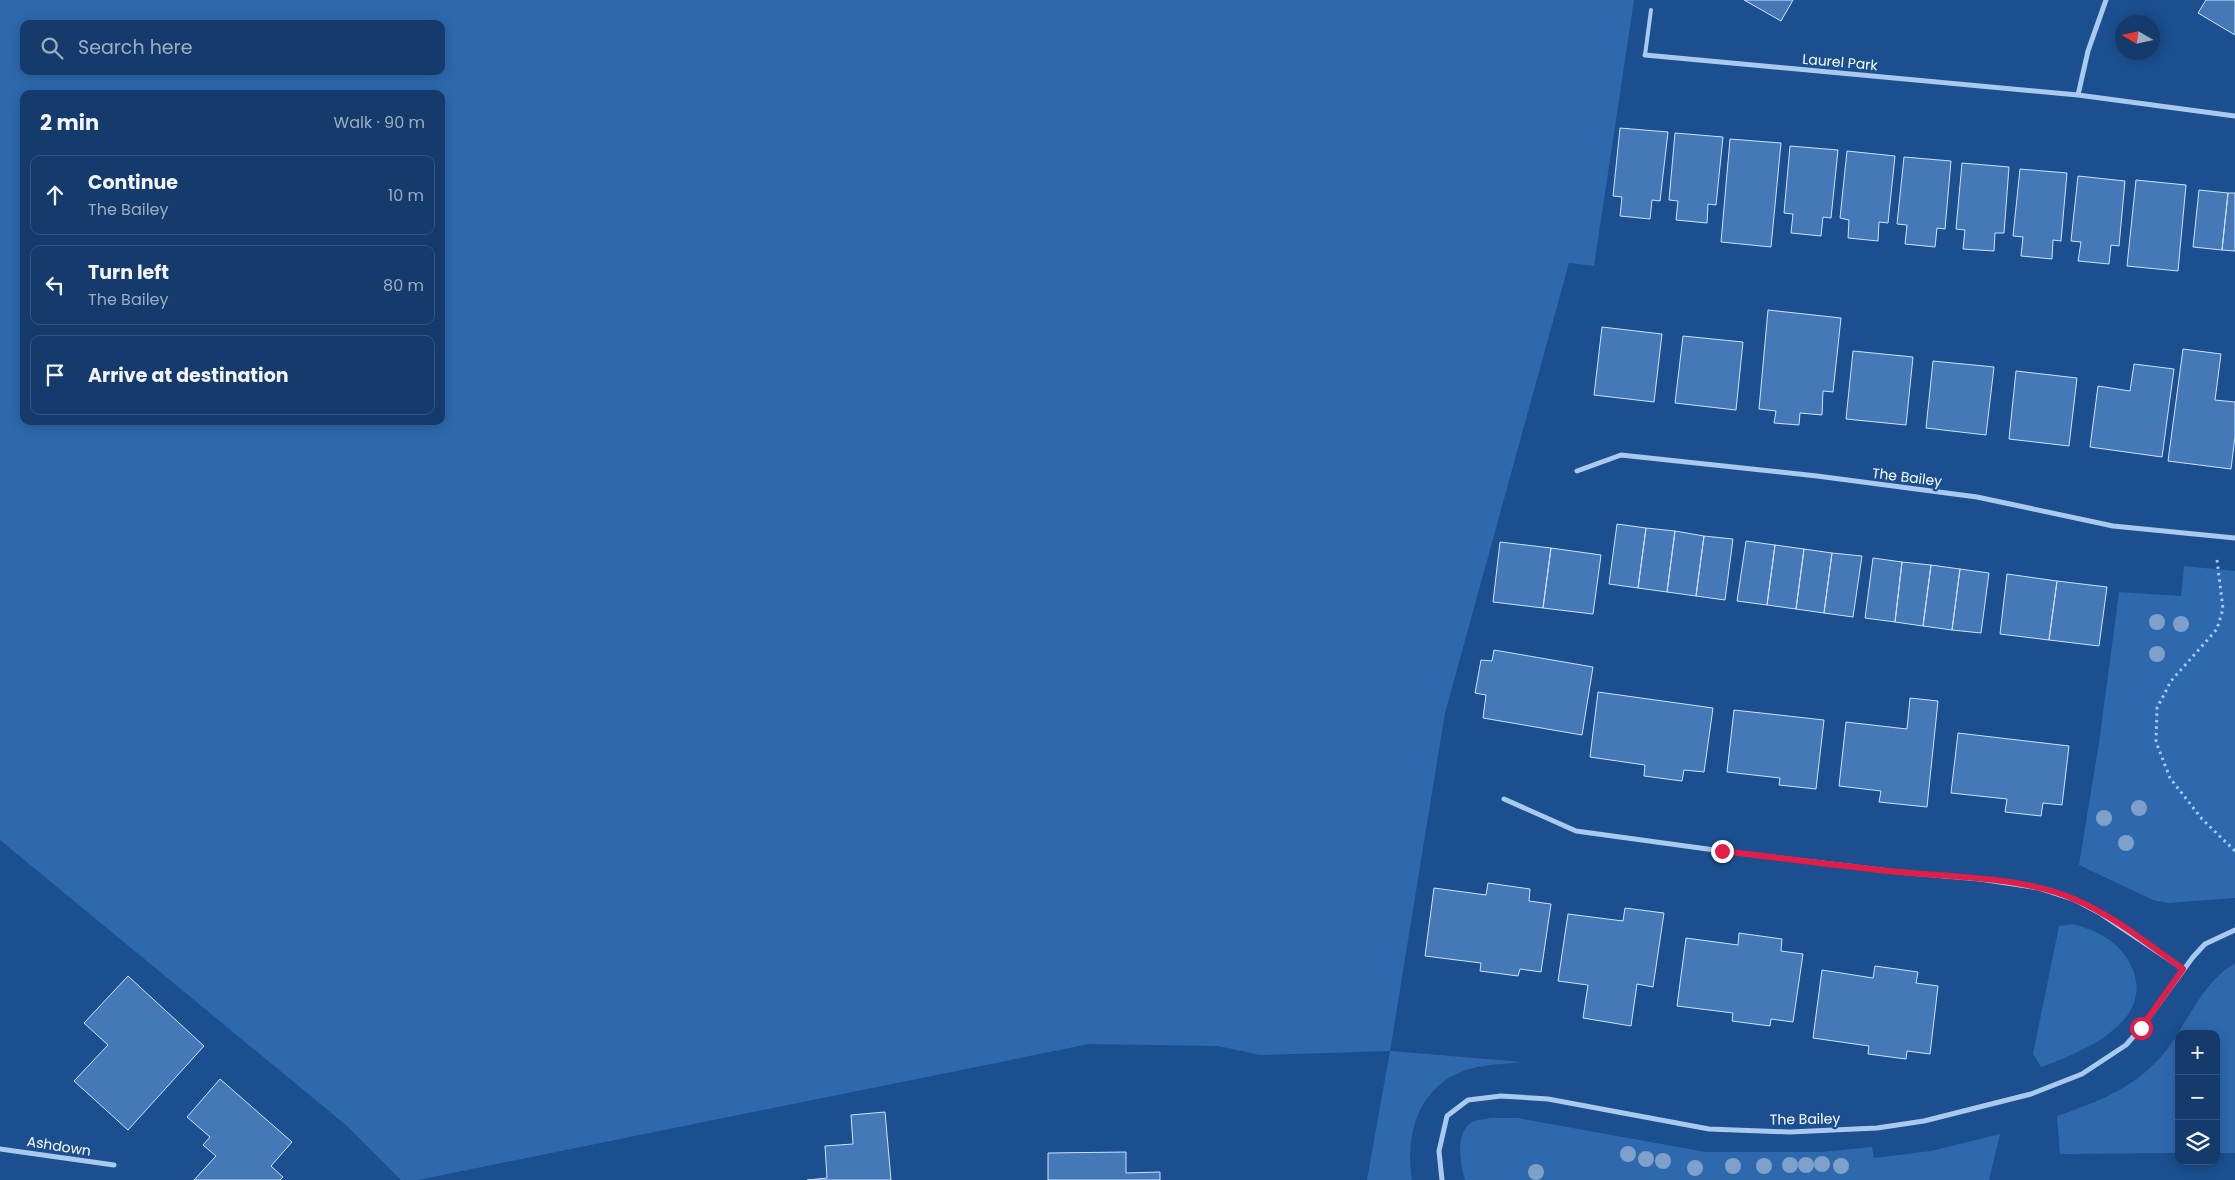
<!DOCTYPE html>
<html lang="en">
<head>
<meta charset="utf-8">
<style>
  body { margin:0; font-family:Poppins,sans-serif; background:#1d4271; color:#f1f3f6 }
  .controls { position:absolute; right:15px; bottom:15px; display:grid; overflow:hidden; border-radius:10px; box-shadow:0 2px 12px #0003 }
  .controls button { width:45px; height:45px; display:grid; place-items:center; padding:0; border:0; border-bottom:1px solid #33557e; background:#143b6b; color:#f1f3f6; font:25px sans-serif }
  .compass { position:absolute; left:2115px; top:15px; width:45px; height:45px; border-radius:50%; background:#143b6b; box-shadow:0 2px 12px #0003; rotate:279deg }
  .stop { position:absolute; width:15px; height:15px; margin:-11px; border:4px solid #e11d48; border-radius:50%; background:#fff }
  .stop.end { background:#e11d48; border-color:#fff; box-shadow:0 1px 5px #0008 }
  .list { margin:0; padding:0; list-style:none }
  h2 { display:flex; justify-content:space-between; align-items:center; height:65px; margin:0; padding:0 20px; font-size:21px }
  h2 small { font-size:16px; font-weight:400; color:#9dadc1 }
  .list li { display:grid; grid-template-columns:32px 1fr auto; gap:15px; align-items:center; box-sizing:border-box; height:80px; margin:0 10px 10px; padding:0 10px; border:1px solid #33557e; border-radius:10px }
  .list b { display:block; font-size:19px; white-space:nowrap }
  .list p { margin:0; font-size:16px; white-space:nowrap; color:#9dadc1 }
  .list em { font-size:16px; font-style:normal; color:#9dadc1 }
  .icon { flex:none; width:28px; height:28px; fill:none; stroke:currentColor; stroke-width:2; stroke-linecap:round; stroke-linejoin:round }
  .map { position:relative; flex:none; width:2235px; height:1180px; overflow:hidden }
  .search { position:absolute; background:#143b6b; box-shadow:0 2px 12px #0003; left:20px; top:20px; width:425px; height:55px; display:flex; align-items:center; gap:12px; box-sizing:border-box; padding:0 18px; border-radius:10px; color:#9dadc1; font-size:19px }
  .panel { position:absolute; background:#143b6b; box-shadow:0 2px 12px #0003; left:20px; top:90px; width:425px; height:335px; border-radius:10px }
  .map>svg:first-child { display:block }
</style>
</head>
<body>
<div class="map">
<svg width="2235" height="1180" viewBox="0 0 2235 1180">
  <rect width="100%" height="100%" fill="#1b4f8f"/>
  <path fill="#2e69ad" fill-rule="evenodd" d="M0,0H1634L1594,266L1569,263L1445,713L1390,1051L1523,1062C1507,1064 1489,1064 1473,1068C1421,1081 1404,1131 1412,1180H1367L1390,1051L1260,1055L1218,1046L1089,1044L418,1180H401L347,1126L0,840ZM24,24H441V71H24ZM24,94H441V421H24Z
    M2184,566L2235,571V898L2168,903L2153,900L2079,865L2099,743L2119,592L2181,596Z
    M2072,924C2094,929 2116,940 2128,960C2163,1019 2083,1052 2041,1067L2033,1054L2059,926Z
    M2235,963V1153H2216V1034H2179V1153L2060,1154L2057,1116C2095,1103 2132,1089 2160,1058C2186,1029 2199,984 2235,963Z
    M1492,1118H1517L1706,1152H1822L1872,1147L1874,1158L1931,1151L2000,1134L1989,1180H1465C1460,1164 1454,1128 1475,1121C1480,1119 1487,1119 1492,1118Z"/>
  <path fill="#4478b7" stroke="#cfe3fa" d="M1744,0H1793L1781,21Z
    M2206,0H2235V35L2198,13Z
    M1620,128L1668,132L1660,201L1652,200L1650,219L1620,216L1622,197L1613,196Z
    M1675,133L1723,137L1716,205L1708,204L1707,223L1676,220L1678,201L1669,200Z
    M1730,139L1781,143L1771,247L1721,242Z
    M1790,146L1838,150L1831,218L1823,217L1821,236L1791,233L1793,214L1784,213Z
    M1847,151L1895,156L1888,223L1879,222L1878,241L1848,238L1849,220L1840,218Z
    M1904,157L1951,161L1945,229L1937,228L1935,247L1905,244L1907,225L1897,224Z
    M1962,163L2009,167L2004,233H1995L1994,251L1963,249L1965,230L1956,229Z
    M2020,169L2067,173L2061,241L2053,240L2052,259L2021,256L2023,237L2013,236Z
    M2078,176L2125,181L2119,246L2111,245L2109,264L2078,261L2081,242L2071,241Z
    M2136,180L2186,185L2178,271L2127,266Z
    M2199,190L2228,193L2222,250L2193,247Z
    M2228,193H2235V251L2222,250Z
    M1768,310L1841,318L1833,392L1823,391L1822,415L1800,413L1799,425L1774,423L1776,411L1759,409Z
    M1602,327L1662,334L1654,402L1594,395Z
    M1683,336L1743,342L1736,410L1675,403Z
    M2183,349L2221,354L2215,400L2235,402V436L2231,469L2168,461Z
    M1853,351L1913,357L1906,425L1846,419Z
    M1933,361L1994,367L1986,435L1926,428Z
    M2134,364L2174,369L2162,457L2090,447L2098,386L2130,391Z
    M2016,371L2077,378L2069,446L2009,439Z
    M1617,524L1646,528L1638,588L1609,584Z
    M1646,528L1675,531L1667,592L1638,588Z
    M1675,531L1704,536L1696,596L1667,592Z
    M1704,536L1733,539L1725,600L1696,596Z
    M1746,541L1775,545L1767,605L1737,601Z
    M1500,542L1551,548L1543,608L1493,602Z
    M1775,545L1804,549L1796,609L1767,605Z
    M1551,548L1601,555L1593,614L1543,608Z
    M1804,549L1832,553L1824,613L1796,609Z
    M1832,553L1862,556L1853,617L1824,613Z
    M1873,558L1902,562L1895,622L1865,618Z
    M1902,562L1931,565L1923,626L1895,622Z
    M1931,565L1960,569L1952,630L1923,626Z
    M1960,569L1989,573L1981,633L1952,630Z
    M2007,574L2057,581L2049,640L2000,634Z
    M2057,581L2107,587L2099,646L2049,640Z
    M1494,650L1593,667L1582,735L1483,718L1486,695L1475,693L1481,660L1492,661Z
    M1598,692L1713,708L1704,772L1684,770L1682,781L1644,776L1645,765L1590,757Z
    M1910,698L1938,701L1927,807L1879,802L1881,791L1839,786L1846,722L1907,729Z
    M1734,710L1824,720L1816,789L1779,785L1780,778L1727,772Z
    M1958,733L2069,746L2062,805L2043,803L2041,816L2005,812L2007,799L1951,793Z
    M1488,883L1530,889L1529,901L1551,904L1541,972L1520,969L1518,976L1480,971L1481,963L1425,956L1434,888L1486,895Z
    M1625,908L1664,913L1653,987L1637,984L1631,1026L1583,1018L1588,985L1558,981L1568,914L1623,921Z
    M1739,933L1782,939L1781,951L1803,954L1793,1022L1771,1019L1770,1026L1732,1021L1733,1013L1677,1006L1686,938L1738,945Z
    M1875,966L1918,972L1916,983L1938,986L1930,1054L1907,1051L1906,1059L1868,1054L1869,1046L1813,1038L1822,970L1873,978Z
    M128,976L204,1046L128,1130L74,1081L108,1045L84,1023Z
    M220,1079L292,1142L271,1166L283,1177L280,1180H194L216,1156L203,1145L210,1137L187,1117Z
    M885,1112L891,1180H807L827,1178L825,1146L853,1144L851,1115Z
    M1126,1152V1173L1160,1172V1180H1048V1153Z"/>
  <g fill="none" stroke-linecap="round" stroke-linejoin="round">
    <path stroke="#a9c9ee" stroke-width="3" stroke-dasharray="2.5 4" stroke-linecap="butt" d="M2217,560L2223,609L2217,629L2171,681L2157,708L2156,742L2170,778L2202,819L2235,851"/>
    <path stroke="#a9c9ee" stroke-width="4" d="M1645,55L1651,10"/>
    <path stroke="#a9c9ee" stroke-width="5" d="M1645,55L2078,95L2235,116
      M2078,95L2088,51L2106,0
      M1577,471L1621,455L1817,476L1977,497L2113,526L2235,538
      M1504,799L1576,831L1722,851L1898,872L1980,879L2039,888L2073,899L2098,912L2183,969
      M0,1149L114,1165
      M1442,1180L1439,1151L1447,1116L1468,1100L1501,1096L1548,1099L1709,1129L1790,1132L1877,1128L1924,1121L2031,1094L2082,1074L2126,1045L2141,1028L2193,957L2205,944L2235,930"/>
  </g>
  <g fill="#7ea0ca">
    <circle cx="2157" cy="622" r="8"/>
    <circle cx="2181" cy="624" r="8"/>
    <circle cx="2157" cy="654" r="8"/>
    <circle cx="2139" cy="808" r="8"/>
    <circle cx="2104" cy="818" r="8"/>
    <circle cx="2126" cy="843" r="8"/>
    <circle cx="1628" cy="1154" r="8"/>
    <circle cx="1646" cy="1159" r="8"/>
    <circle cx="1663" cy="1161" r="8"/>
    <circle cx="1822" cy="1164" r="8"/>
    <circle cx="1790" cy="1165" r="8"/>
    <circle cx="1806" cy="1165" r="8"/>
    <circle cx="1733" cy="1166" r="8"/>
    <circle cx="1764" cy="1166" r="8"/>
    <circle cx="1841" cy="1166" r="8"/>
    <circle cx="1695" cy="1168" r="8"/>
    <circle cx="1536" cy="1172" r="8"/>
  </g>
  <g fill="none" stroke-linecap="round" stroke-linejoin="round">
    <path stroke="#e11d48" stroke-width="6" d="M1722,851C1781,858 1840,866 1899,872C1954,877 2023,877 2074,899C2114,916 2148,944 2183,969L2141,1028"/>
  </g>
  <g text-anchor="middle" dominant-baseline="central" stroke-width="4.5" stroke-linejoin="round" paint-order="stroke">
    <g font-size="14" fill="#fff" stroke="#1b4f8f">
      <text transform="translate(1840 62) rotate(5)">Laurel Park</text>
      <text transform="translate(1907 477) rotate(7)">The Bailey</text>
      <text transform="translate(1805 1119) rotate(-1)">The Bailey</text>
      <text transform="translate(59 1146) rotate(9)">Ashdown</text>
    </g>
  </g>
</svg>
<div class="controls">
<button>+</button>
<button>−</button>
<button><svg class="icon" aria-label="layers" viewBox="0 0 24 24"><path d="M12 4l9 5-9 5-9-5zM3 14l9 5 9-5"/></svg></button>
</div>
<svg class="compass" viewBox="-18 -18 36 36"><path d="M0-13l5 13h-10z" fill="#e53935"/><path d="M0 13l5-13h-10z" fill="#9dadc1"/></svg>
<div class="stop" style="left:2141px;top:1028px"></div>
<div class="stop end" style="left:1722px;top:851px"></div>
<div class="search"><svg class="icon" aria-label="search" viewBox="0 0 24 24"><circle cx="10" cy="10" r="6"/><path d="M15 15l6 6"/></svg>Search here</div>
<section class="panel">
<h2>2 min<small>Walk · 90 m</small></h2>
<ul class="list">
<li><svg class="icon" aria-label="ahead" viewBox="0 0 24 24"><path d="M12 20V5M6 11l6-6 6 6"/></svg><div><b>Continue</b><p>The Bailey</p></div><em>10 m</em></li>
<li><svg class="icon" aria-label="left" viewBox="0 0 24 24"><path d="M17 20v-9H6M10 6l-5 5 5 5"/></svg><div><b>Turn left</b><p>The Bailey</p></div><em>80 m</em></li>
<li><svg class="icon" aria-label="arrive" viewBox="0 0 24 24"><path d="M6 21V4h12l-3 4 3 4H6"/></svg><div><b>Arrive at destination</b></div></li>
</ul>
</section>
</div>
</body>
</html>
